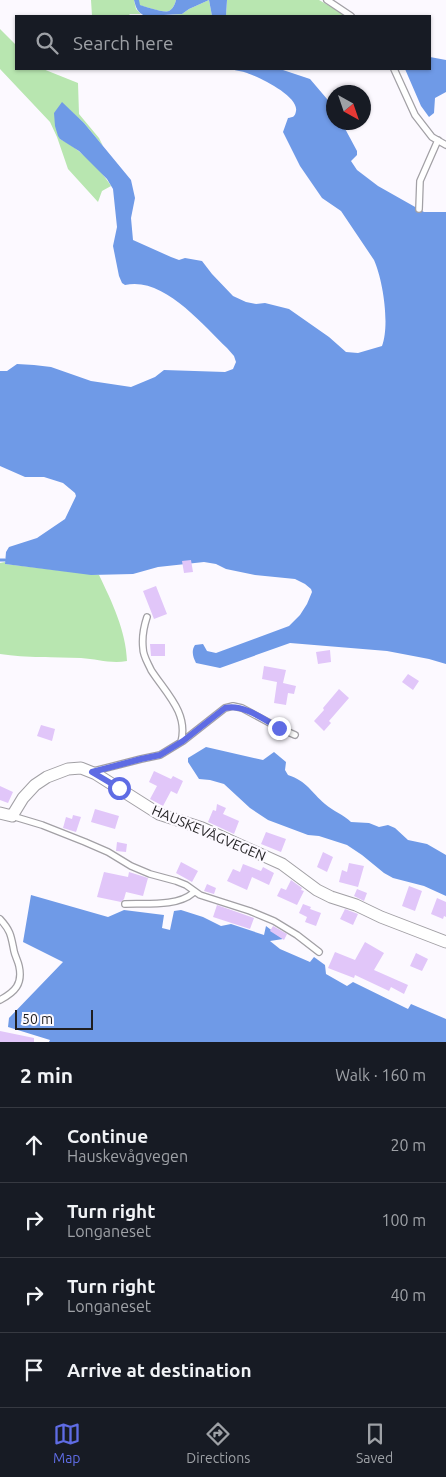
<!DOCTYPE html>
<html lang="en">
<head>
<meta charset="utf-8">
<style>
  body { margin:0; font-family:Ubuntu,sans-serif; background:#242831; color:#f1f3f6 }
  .compass { position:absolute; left:326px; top:85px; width:45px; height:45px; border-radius:50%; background:#171b24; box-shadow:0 1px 4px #0004; rotate:140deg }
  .scale { position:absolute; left:15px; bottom:12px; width:78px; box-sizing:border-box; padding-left:5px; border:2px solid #201f21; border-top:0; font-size:14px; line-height:18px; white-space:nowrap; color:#201f21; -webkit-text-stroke:4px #fcf9ff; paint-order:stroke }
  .stop { position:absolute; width:15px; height:15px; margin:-11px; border:4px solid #5f6ce4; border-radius:50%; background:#fff }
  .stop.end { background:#5f6ce4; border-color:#fff; box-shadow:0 1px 5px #0008 }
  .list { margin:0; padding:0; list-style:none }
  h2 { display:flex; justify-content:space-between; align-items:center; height:65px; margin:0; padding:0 20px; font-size:21px }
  h2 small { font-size:16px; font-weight:400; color:#9ea1a6 }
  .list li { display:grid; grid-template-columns:32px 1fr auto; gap:15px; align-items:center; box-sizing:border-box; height:75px; padding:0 20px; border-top:1px solid #363941 }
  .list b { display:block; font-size:19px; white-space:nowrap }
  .list p { margin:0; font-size:16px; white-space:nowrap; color:#9ea1a6 }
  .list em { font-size:16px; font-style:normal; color:#9ea1a6 }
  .icon { flex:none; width:28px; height:28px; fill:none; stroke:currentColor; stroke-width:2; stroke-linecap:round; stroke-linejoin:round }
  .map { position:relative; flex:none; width:446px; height:1042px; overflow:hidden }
  .search { position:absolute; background:#171b24; box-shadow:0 1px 4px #0004; left:15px; right:15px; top:15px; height:55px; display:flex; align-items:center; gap:12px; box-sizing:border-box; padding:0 18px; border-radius:0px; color:#9ea1a6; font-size:19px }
  .sheet { height:365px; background:#171b24 }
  nav { display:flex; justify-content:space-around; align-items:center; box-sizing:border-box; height:70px; border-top:1px solid #363941; background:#171b24; font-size:14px; color:#9ea1a6 }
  nav a { display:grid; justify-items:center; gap:2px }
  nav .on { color:#5f6ce4 }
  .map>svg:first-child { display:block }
</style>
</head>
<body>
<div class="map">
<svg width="446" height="1042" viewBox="0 0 446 1042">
  <rect width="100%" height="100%" fill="#fcf9ff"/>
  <path fill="#b8e6b0" d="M91,0H134L136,9L141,14H130L128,16H92Z
    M139,0H176C175,4 173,9 169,11C163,13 146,7 139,5Z
    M209,0L212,16H160L182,14L189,9Z
    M227,0H319L347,16H226Z
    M0,29L16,45V69H43L78,83L79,114L99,138L103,146L84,123L62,103L60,139C77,147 101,169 111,186L102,191L98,202L68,169L57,137L50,122L0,69Z
    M5,562V564L99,575C112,602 126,631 127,661C111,664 97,659 81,658C54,657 27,658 0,654V563Z"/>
  <path fill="#6f9ae7" d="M134,0H139L140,5C146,7 164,13 169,11C173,9 175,4 176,0H227L226,16H212L209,0L189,9L182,14L145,16C137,12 136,8 134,0Z
    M430,57L446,60V92L435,98L434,113L429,117L421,106L405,69H430Z
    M232,69H280L310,79L333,106L334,122L342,123L357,151V155L351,161L357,170L378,186L424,212H446V664L429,659L387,651L290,643L220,668L196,663C193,657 191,651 195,645L203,644L207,651L216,653L289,626L300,615L307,604L312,592L311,589L305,584L295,579L255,575L226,569L216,564L204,562L158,567L133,574L91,575L5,564L6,552L9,547L37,538L65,519L76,496L75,493L63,483L44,477H25L0,466V371H7L17,364L34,365L51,367L91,381L131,387L155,377L164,370L225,372L233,369L236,362L234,356L227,348C202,324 163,276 125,285L122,283L119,276L113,246L117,227L113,189L107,179L79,151L60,139L58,136L55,126L54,113L62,102L84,123L131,180L135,198L131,218L133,240L171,257L179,260L185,258L202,261L212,274L233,296L246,302L256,304L265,303L289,309L329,337L346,352L358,353L382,346C390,325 383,280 374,260L341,211L322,198L300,166L283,132L288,118C293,117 295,117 296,111C299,96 259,77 247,73C242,71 236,71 232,69Z
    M206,747L263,760L274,752L286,762L285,770L288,775C307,781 311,792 325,804C333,811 344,815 351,822L369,823L379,827L388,825L395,828L408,840L427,844L446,855V896L424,886L393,878L384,873L362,855L347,845L319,836L308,835L268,820L250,808L224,784L210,780L199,779L188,762V758Z
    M31,895L108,917L124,910L164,915L162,928L170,930L174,911L181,910L203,917L221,926L231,924L264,935L266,926L283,939L270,941L280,949L310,962L314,957L325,965L326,974L347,986L353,982L408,1009L411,1004L446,1019V1042H49L50,1040L8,1027L9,1018L63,962L23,942Z"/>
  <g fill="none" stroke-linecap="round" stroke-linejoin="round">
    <path stroke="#6f9ae7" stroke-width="3" d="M0,560H5"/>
  </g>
  <path fill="#e1c6f9" d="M191,560L193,572L184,573L182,561Z
    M156,586L167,614L154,619L143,591Z
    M150,644H165V656H151Z
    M330,650L331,662L318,664L316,652Z
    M264,666L286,670L283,683L296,686L294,694L288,693L286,705L274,703L277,682L262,679Z
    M408,674L419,681L413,690L402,682Z
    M339,689L349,698L329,721L331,723L324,731L314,721L324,710L323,708Z
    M41,725L55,729L52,741L37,736Z
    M154,771L171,779L173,776L183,781L177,794L171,791L163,806L150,799L157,786L149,782Z
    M0,786L13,792L8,803L0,800Z
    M217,804L226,808L223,814L239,821L234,834L208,822L213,810L216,811Z
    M95,809L119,816L115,829L91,822Z
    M73,815L81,817L76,832L63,828L66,817L72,819Z
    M266,832L286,839L281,852L261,844Z
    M117,842L127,844L126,852L116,851Z
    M323,852L333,857L327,872L317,867Z
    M181,862L198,871L192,882L176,873Z
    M349,863L364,866L358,887L339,882L342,870L347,872Z
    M243,864L261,871L263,867L274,873L269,885L252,877L247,890L227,881L233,869L240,872Z
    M104,872L128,877L129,872L148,878L143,896L126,892L124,899L121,902L97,897Z
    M291,880L302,888L301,890L304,891L297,905L277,896L281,888L286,890Z
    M207,884L216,888L214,894L204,891Z
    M409,886L422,891L415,911L402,906Z
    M357,889L367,893L364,901L354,896Z
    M437,898L446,902V917L444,916L443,919L431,914Z
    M303,904L311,907L310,909L321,913L316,926L305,922L307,917L299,913Z
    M217,905L254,918L250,929L213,917Z
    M345,909L358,914L353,925L340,919Z
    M273,926L287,934L284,940L270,931Z
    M365,942L384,953L374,970L408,985L404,994L391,987L389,991L355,975L354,978L328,968L335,952L355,960Z
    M416,953L428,959L422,971L410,966Z
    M0,1031L34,1038V1042H0Z"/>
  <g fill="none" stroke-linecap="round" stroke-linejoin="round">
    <defs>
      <path id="service" d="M327,0L351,16
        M394,69L415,115L432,137L446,145
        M419,209L420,181L438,140
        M147,617C144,626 142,639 143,648C143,656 148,663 151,670C165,692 189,713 181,742
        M94,771L141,759L160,755L183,741L225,708L233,706L242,708L279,728L295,735
        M12,816L42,825L85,842L108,852L131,866L150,874L176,881L186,885L200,895L250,911L274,921L297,935L319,952
        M125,904C145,903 177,907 193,893V891
        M0,919C11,931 11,936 14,951C15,956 18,961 19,966C23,984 15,992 0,1000"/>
      <path id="minor" d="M0,813L12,816L23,798L35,785L47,777L68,769L81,768L96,774L159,814L202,828L282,864L317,890L331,897L356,905L381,917L446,942"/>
    </defs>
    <use href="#service" stroke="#a2a0a5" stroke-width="8"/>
    <use href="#minor" stroke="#a2a0a5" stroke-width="13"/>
    <use href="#service" stroke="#fff" stroke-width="5.5"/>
    <use href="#minor" stroke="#fff" stroke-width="11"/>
  </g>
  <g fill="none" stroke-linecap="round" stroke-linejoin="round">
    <path stroke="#5f6ce4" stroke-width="6" d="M119,788L92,772L141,759L160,755L183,741L225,708C244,704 263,719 279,728"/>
  </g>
  <g text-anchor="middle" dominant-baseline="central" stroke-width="4.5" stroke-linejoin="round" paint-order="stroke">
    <g font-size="14" fill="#201f21" stroke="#fcf9ff">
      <text transform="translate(209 833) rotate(23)">HAUSKEVÅGVEGEN</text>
    </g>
  </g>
</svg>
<svg class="compass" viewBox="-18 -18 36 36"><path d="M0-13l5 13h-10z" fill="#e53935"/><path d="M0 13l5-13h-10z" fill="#9ea1a6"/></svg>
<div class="scale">50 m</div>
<div class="stop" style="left:119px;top:788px"></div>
<div class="stop end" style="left:279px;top:728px"></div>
<div class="search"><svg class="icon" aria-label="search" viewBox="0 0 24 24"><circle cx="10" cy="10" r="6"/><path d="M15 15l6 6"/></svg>Search here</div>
</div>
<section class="sheet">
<h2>2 min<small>Walk · 160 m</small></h2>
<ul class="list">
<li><svg class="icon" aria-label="ahead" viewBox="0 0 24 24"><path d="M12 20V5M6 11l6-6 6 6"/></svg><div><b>Continue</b><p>Hauskevågvegen</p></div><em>20 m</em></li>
<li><svg class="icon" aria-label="right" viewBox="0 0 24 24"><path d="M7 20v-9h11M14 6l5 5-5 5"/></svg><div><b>Turn right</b><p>Longaneset</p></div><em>100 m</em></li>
<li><svg class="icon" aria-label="right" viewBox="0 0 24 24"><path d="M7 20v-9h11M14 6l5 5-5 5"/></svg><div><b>Turn right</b><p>Longaneset</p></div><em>40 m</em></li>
<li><svg class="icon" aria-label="arrive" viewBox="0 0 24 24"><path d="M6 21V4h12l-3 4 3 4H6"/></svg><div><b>Arrive at destination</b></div></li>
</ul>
</section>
<nav>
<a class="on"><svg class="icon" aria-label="map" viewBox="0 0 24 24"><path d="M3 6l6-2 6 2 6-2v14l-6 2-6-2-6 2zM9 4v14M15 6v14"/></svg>Map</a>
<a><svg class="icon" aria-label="directions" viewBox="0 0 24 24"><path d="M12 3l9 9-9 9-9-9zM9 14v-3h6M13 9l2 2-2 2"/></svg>Directions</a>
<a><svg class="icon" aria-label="saved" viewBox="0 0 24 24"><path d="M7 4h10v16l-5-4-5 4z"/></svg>Saved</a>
</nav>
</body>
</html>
